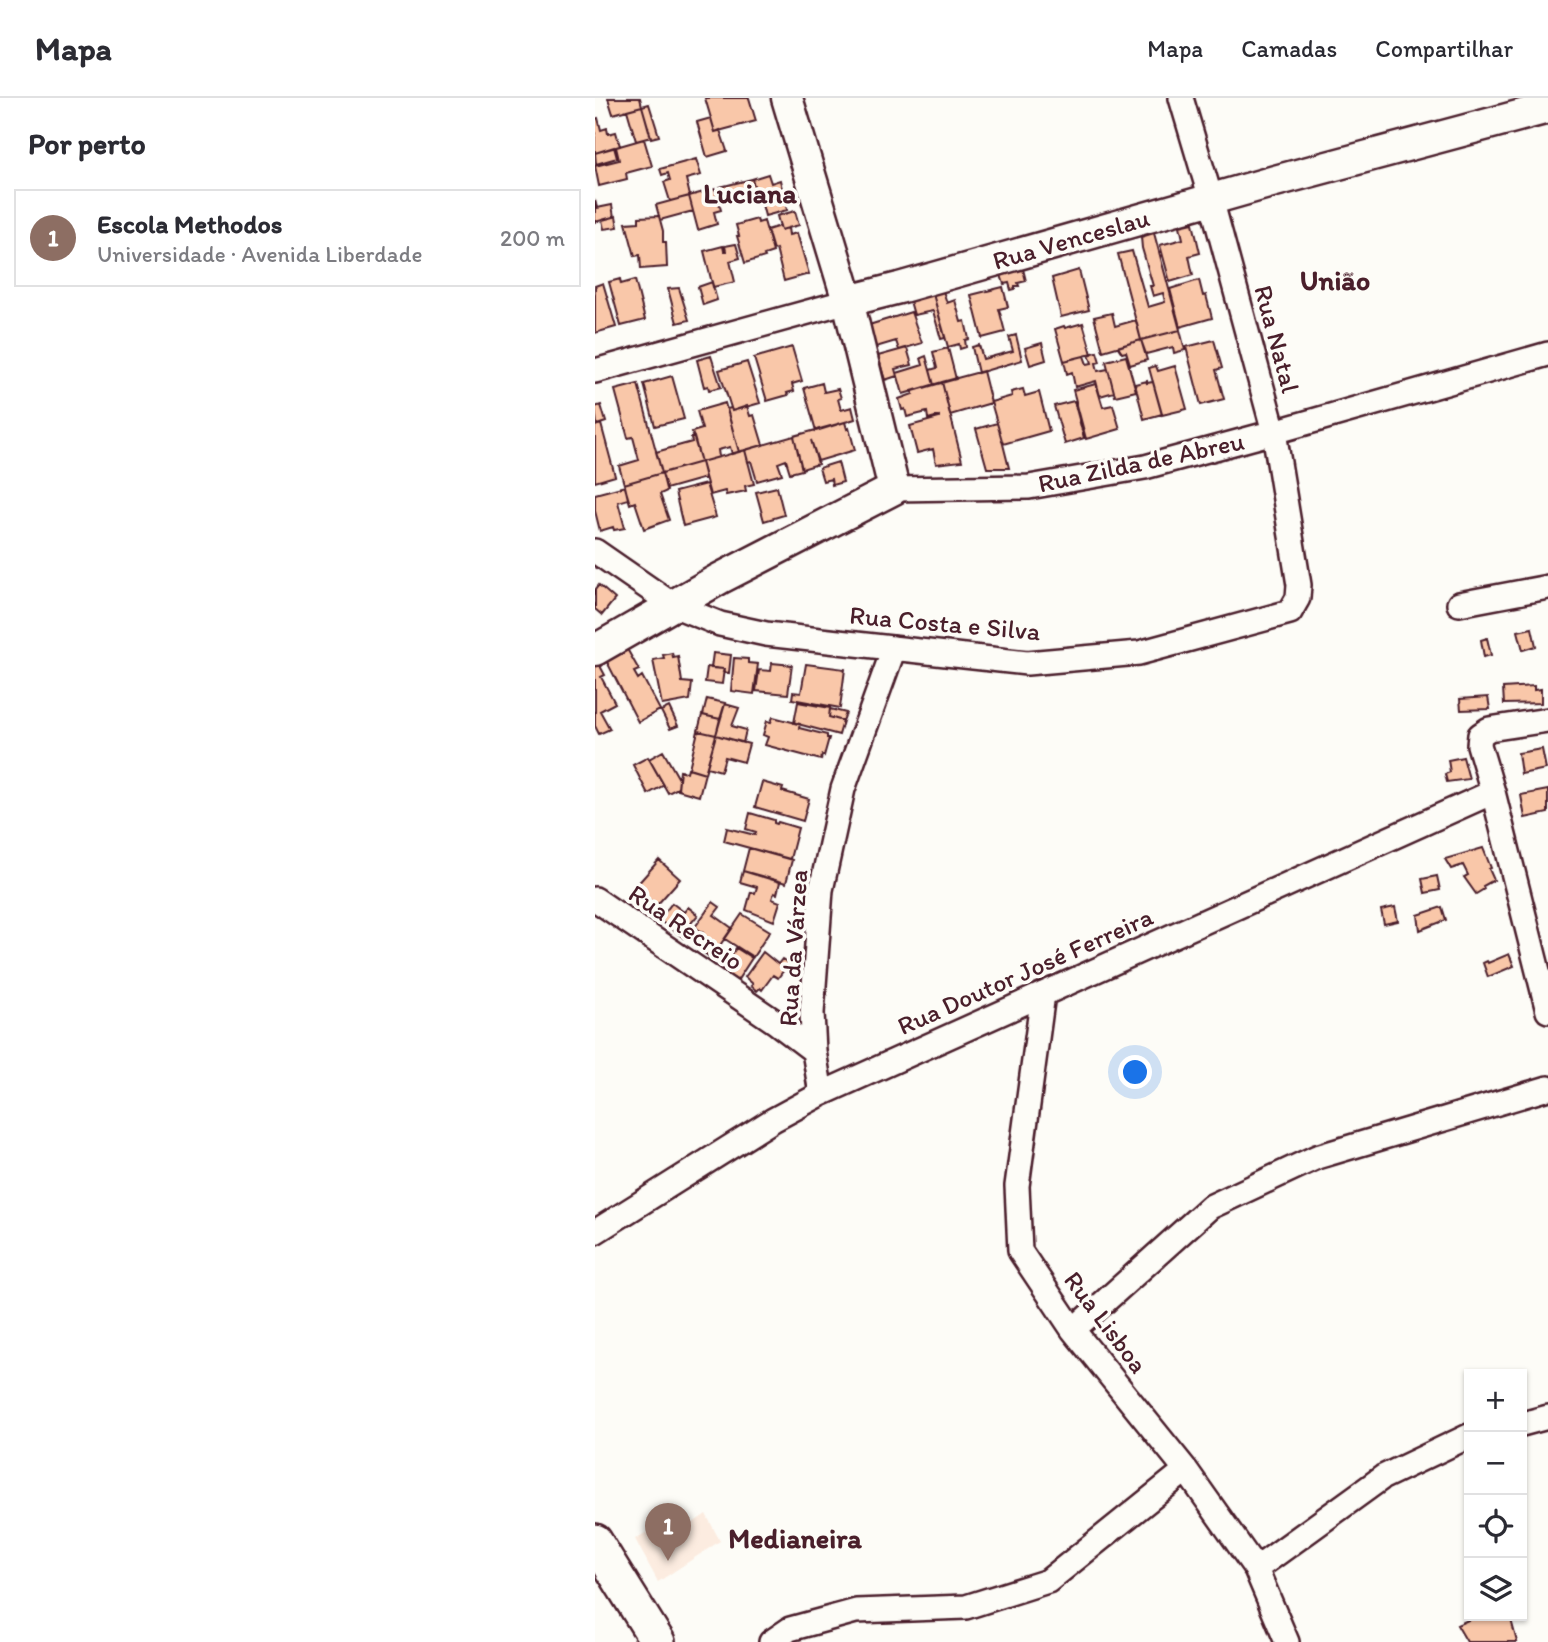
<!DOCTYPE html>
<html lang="pt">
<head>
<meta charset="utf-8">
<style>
  body { margin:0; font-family:Itim,sans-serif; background:#f2f2f3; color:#2b2b33 }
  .controls { position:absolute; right:21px; bottom:21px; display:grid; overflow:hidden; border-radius:0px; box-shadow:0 2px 5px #0004 }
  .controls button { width:63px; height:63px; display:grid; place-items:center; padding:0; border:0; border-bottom:2px solid #e1e1e2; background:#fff; color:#2b2b33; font:35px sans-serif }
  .you { position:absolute; left:541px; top:975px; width:24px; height:24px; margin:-18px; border:5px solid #fff; border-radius:50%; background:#1a73e8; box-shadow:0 0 0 10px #1a73e833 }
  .badge { display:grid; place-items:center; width:46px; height:46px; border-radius:50%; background:#2563eb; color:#fff; font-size:23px; font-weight:700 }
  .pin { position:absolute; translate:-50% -58px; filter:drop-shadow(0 2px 4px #0008) }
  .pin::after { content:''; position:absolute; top:37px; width:24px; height:21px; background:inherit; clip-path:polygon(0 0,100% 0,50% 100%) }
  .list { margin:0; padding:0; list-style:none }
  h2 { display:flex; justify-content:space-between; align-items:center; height:91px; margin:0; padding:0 28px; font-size:30px }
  h2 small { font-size:23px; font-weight:400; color:#7c7c81 }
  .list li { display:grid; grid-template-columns:46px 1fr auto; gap:21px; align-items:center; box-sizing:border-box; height:98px; margin:0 14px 14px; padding:0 14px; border:2px solid #e1e1e2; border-radius:0px }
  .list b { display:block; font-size:26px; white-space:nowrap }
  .list p { margin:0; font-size:23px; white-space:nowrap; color:#7c7c81 }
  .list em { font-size:23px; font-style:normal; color:#7c7c81 }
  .icon { flex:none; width:38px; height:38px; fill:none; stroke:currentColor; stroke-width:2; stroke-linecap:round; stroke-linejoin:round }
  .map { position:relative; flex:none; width:953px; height:1544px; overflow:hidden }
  header { display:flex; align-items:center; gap:42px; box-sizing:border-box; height:98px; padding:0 35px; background:#fff; border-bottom:2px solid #e1e1e2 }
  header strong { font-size:33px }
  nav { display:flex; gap:38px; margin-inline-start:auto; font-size:24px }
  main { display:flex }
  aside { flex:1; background:#fff }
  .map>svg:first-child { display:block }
</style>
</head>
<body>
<header>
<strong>Mapa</strong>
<nav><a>Mapa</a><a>Camadas</a><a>Compartilhar</a></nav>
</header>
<main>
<aside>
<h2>Por perto<small></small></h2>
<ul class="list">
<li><span class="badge" style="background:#8d6e63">1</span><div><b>Escola Methodos</b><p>Universidade · Avenida Liberdade</p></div><em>200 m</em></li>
</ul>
</aside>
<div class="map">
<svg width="953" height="1544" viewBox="0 0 953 1544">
  <rect width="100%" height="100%" fill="#fdfcf7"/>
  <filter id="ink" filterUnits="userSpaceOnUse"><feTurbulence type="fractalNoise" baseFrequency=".0143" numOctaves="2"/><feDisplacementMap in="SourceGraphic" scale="14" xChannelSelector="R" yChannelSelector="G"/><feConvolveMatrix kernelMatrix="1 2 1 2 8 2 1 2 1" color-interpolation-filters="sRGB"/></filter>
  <g filter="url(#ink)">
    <path fill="#fcece0" d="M111,1416L125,1443L63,1484L40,1441L79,1418L88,1432Z"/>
    <path fill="#f9c7a9" stroke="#4a1f2b" stroke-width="2" d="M13,0H45L47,8L18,16Z
      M110,0H154L161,23L120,34Z
      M54,6L64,38L56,40L47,8Z
      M47,8L56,39L41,43L32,12Z
      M3,20L6,32L12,30L13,36L21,34L25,48L0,55V21Z
      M116,20L120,34L125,32L132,53L112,59L102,24Z
      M49,41L57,68L31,75L32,81L4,88L0,68L24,62L21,49Z
      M19,49L22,60L1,66L0,55Z
      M101,61L106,77L91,81L95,98L75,103L69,84L75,82L73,75L67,77L65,71Z
      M173,76L176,85L185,82L192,112L170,118L163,91L160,92L157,81Z
      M157,81L161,94L129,103L125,89Z
      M120,91L126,112L119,114L122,126L103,132L94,98Z
      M94,98L98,113L65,122L61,107Z
      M0,102L2,110L17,107L19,119L0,124Z
      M200,113L204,127L186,132L182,118Z
      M21,118L23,129L9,131L7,122Z
      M64,118L68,133V144H71L72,169L46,171L45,157L40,158L31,125L44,124V119Z
      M162,121L163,125L169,123L178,154L169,157L170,159L150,165L142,138H144L141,127Z
      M598,125L605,155L594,158L598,177L575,184L565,147L588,141L585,128Z
      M185,128L186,132L193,130L194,137L202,135L214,176L189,183L181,151L178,152L172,132Z
      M559,135L585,232L546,242L523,156L537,153L553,209L570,204L568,195L558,198L555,188H558L547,150L546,139Z
      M141,146L145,160L135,163L140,184L118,189L109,153L128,148L129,153H131L130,148Z
      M428,171L431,183L423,185L424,188H420V191L416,192L414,185L409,186L406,177Z
      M484,172L494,212L466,219L457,180Z
      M25,181L26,186L40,182L50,222L26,228L14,184Z
      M604,182L608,198L611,197L617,220L585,229L575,191Z
      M117,184L122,202L108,207L103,189Z
      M8,185L21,229L0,235V188Z
      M408,189L413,209L404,211L410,234L387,240L376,197Z
      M84,190L94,222L82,225L73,191Z
      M348,193L352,205L360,202L366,224L370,223L374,241L370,242L371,249L365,251L364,246L353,249L338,196Z
      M338,196L350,240L346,241L338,213L319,217L315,203Z
      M316,214L327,245L304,252L301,243L281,249L274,227Z
      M517,215L520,228L541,222L546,242L508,253L499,219Z
      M488,225L497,256L469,263L460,231L469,228L470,230Z
      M585,232L590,252L579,255L578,249L551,256L546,242Z
      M421,237L427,262L383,275L377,249L384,247L388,261L418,253L414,239Z
      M546,242L552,262L535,267L531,254L527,255L523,249Z
      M619,242L627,270L621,272L629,301L606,307L591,249Z
      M447,245L451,262L435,267L430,250Z
      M197,249L207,283L197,286L199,293L192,295L193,297L172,303L159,260Z
      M312,250L317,267L300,271L302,278L290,282L283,258Z
      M353,250L361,281L339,287L335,272L342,270L338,254Z
      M502,254L505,264L501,265L503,273L513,271L519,294L505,298L501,283L480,289L477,274L472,276L469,263L489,258L492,266L497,265L494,256Z
      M116,258L126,289L114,292L113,288L109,289L102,262Z
      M331,258L339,287L308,296L302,275L328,267L326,260Z
      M531,258L541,293L520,298L511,263Z
      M152,264L165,305L137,313L124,272Z
      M561,268L563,273L580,268L592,311L567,317L554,270Z
      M388,273L396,305L355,317L347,284Z
      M77,278L89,321L60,328L49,286Z
      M552,283V285L558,284L567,316L549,321L540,286Z
      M347,284L367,363L341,366L338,351L322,355L315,328L344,320V318L333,321L332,314L312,319L310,311L307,312L304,301L318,296L317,293Z
      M227,285L229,294L243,291L246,300L243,301L246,312L257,309L260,321L221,333L209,290Z
      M43,286L67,375L29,386L24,368L44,362L38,339L33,340L20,292Z
      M501,286L508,309L518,307L525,331L491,341L478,292Z
      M428,291L430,298L444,294L454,333L408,346L396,304L417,298L416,294Z
      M479,303L489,340L470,346L459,308Z
      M130,305L144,354L137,356L135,349L123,352L124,359L106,364L97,334L107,331L102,313Z
      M6,307L11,324L2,327L0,309Z
      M152,308L155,318L159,317L168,347L144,354L132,311L136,310L137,313Z
      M250,324L252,331L254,330L260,352L223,363L216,342L223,366L207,371L199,338Z
      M402,325L408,346L414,370H392L381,331Z
      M6,326L20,378L0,384V328Z
      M199,338L207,372L195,375L191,362L183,365L187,376L162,383L156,363L153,364L150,352Z
      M99,339L106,364L67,375L61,354L97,344L96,340Z
      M150,352L159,386L150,388L151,393L131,397L130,393L115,397L106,364Z
      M106,364L110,380L71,391L67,375Z
      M243,364L248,384L237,387L236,381L228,383L224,370Z
      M67,375L72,393L65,396L74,422L49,431L40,404L35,406L29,386Z
      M111,386L121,419L88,428L80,394Z
      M30,388L33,401L23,404L30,430L19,432L18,429L5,433L0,413V396Z
      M182,389L189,417L169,423L161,394Z
      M4,487L20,501L7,517L0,511V492Z
      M937,530L941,548L928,552L923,533Z
      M892,540L896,557L889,559L886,542Z
      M32,551L44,572L39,574L43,581L47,578L65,612L43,624L11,562Z
      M77,555L78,559L83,558L87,584L97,585L95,602L67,607L58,562L69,560L68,557Z
      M118,555L136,557L134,575L128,574L129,571L116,570Z
      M139,560L153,561V565L163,566L159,596L136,593Z
      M177,565L197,567L193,596L161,593L164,572L176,573Z
      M4,566L10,577L6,579L20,605L5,613L15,631L4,636L0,628V568Z
      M211,566L250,571L245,610L197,601L198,594L206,595Z
      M112,569L129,571L127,586L110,584Z
      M939,588V592L946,591V605L909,606L908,590Z
      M893,599L895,611L866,612L865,601Z
      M112,601L130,605L125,621L108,617Z
      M203,604L235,610L234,619L248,623L244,637L199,625Z
      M130,606L144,610L137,628L151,632L148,645L121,637Z
      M74,609L83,628L75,631L66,613Z
      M235,611L251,615L248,623L234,619Z
      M107,617L125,621L121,637L103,633Z
      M178,619L205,626L204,630L232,637V640H234L229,658L227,657L226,662L170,647L173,639L168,637L172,623L176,624Z
      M103,633L121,637L110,675L94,670Z
      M121,637L154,646L149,664L130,659L126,673L112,669Z
      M947,651L951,671L926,676L923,655Z
      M68,653L84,681L83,690L73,695L54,661Z
      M53,659L69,687L53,696L38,667Z
      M868,659L874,681L852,684L850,676L855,674L853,662Z
      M93,670L110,675L104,698L83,692L85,673L92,674Z
      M167,684L188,690L187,693L214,701L208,723L160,709Z
      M953,692V715L930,720L926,697Z
      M155,715L179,722V725L182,726L183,724L203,730L195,761L129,743L132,730L160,737L161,734L151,731Z
      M154,750L197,762L191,785L148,773Z
      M888,750L896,770L894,771L899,782L888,788L889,791L881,796L869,779L873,777L868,767L856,771L850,761Z
      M64,762L85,781L61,808L40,789Z
      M148,773L185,784L182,796L179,795L177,801L185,804L179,823L151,812L156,794L160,795L162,789L145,784Z
      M842,778L845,792L830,795L827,781Z
      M118,804L125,809L119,817L137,830L116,860L99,847L108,835L100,829Z
      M77,805L89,814L93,809L103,817L90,832L94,834L89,840L64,822Z
      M800,809L803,823L789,826L786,812Z
      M847,809L851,822L825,832L823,817Z
      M147,816L175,833L158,859L130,841Z
      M141,850L157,860L142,883L127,872Z
      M168,854L183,866L187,861L194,865L183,880L178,877L167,892L165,890L162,893L156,888L158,886L150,879Z
      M914,856L919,868L893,879L888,865L892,863L893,865Z
      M882,1518H915L922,1544H872L862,1527Z"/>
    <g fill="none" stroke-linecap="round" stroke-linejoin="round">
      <defs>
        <path id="minor" d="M0,273L253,203
          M299,391L434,389L550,369L679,334L953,256
          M0,453L78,507L125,526L171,536L432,565L544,555L695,514L703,500L704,487L679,334L616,101L586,0
          M864,506L953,489
          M953,622L894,631L885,637L884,647L898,694L953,913
          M0,801L182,925L219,953
          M448,896L422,1088L425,1153L478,1232L591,1372L661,1471L692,1544
          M226,996L219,953L217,915L226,792L248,691L299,550
          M0,1134L178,1022L226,996L898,694
          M478,1232L615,1109L722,1059L953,990
          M927,1326L953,1319
          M661,1471L788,1379L874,1338
          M176,1544L195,1531L261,1513L371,1509L453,1483L591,1372"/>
        <path id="tertiary" d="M253,203L304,190L680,83L953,10
          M0,552L124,481L299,391L253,203L192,0"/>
        <path id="secondary" d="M0,1443L63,1544"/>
      </defs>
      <use href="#minor" stroke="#4a1f2b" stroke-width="28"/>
      <use href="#tertiary" stroke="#4a1f2b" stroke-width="35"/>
      <use href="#secondary" stroke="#4a1f2b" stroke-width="38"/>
      <use href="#minor" stroke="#fdfcf7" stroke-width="23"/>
      <use href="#tertiary" stroke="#fdfcf7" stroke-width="30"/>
      <use href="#secondary" stroke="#fdfcf7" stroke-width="33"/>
    </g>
  </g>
  <g text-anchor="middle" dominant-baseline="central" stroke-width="7" stroke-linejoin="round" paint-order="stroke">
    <g font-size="26" fill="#4a1f2b" stroke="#fdfcf7">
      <text transform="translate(476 141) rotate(-16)">Rua Venceslau</text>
      <text transform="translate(682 241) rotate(75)">Rua Natal</text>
      <text transform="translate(546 364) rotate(-12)">Rua Zilda de Abreu</text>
      <text transform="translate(350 525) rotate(5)">Rua Costa e Silva</text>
      <text transform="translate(91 829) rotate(34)">Rua Recreio</text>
      <text transform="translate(198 850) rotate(-86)">Rua da Várzea</text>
      <text transform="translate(430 873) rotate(-24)">Rua Doutor José Ferreira</text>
      <text transform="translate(511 1224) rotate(53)">Rua Lisboa</text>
    </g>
    <g font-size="28" font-weight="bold" fill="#4a1f2b" stroke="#fdfcf7">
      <text x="155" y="95">Luciana</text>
      <text x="740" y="182">União</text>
      <text x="200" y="1440">Medianeira</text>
    </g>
  </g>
</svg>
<div class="controls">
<button>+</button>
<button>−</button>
<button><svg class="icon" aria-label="locate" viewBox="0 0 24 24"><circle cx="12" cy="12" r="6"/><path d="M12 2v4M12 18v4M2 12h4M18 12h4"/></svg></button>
<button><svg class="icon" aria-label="layers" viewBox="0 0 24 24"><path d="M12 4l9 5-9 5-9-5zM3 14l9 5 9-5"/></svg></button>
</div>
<div class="you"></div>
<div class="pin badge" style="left:73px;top:1463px;background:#8d6e63">1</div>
</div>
</main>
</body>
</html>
